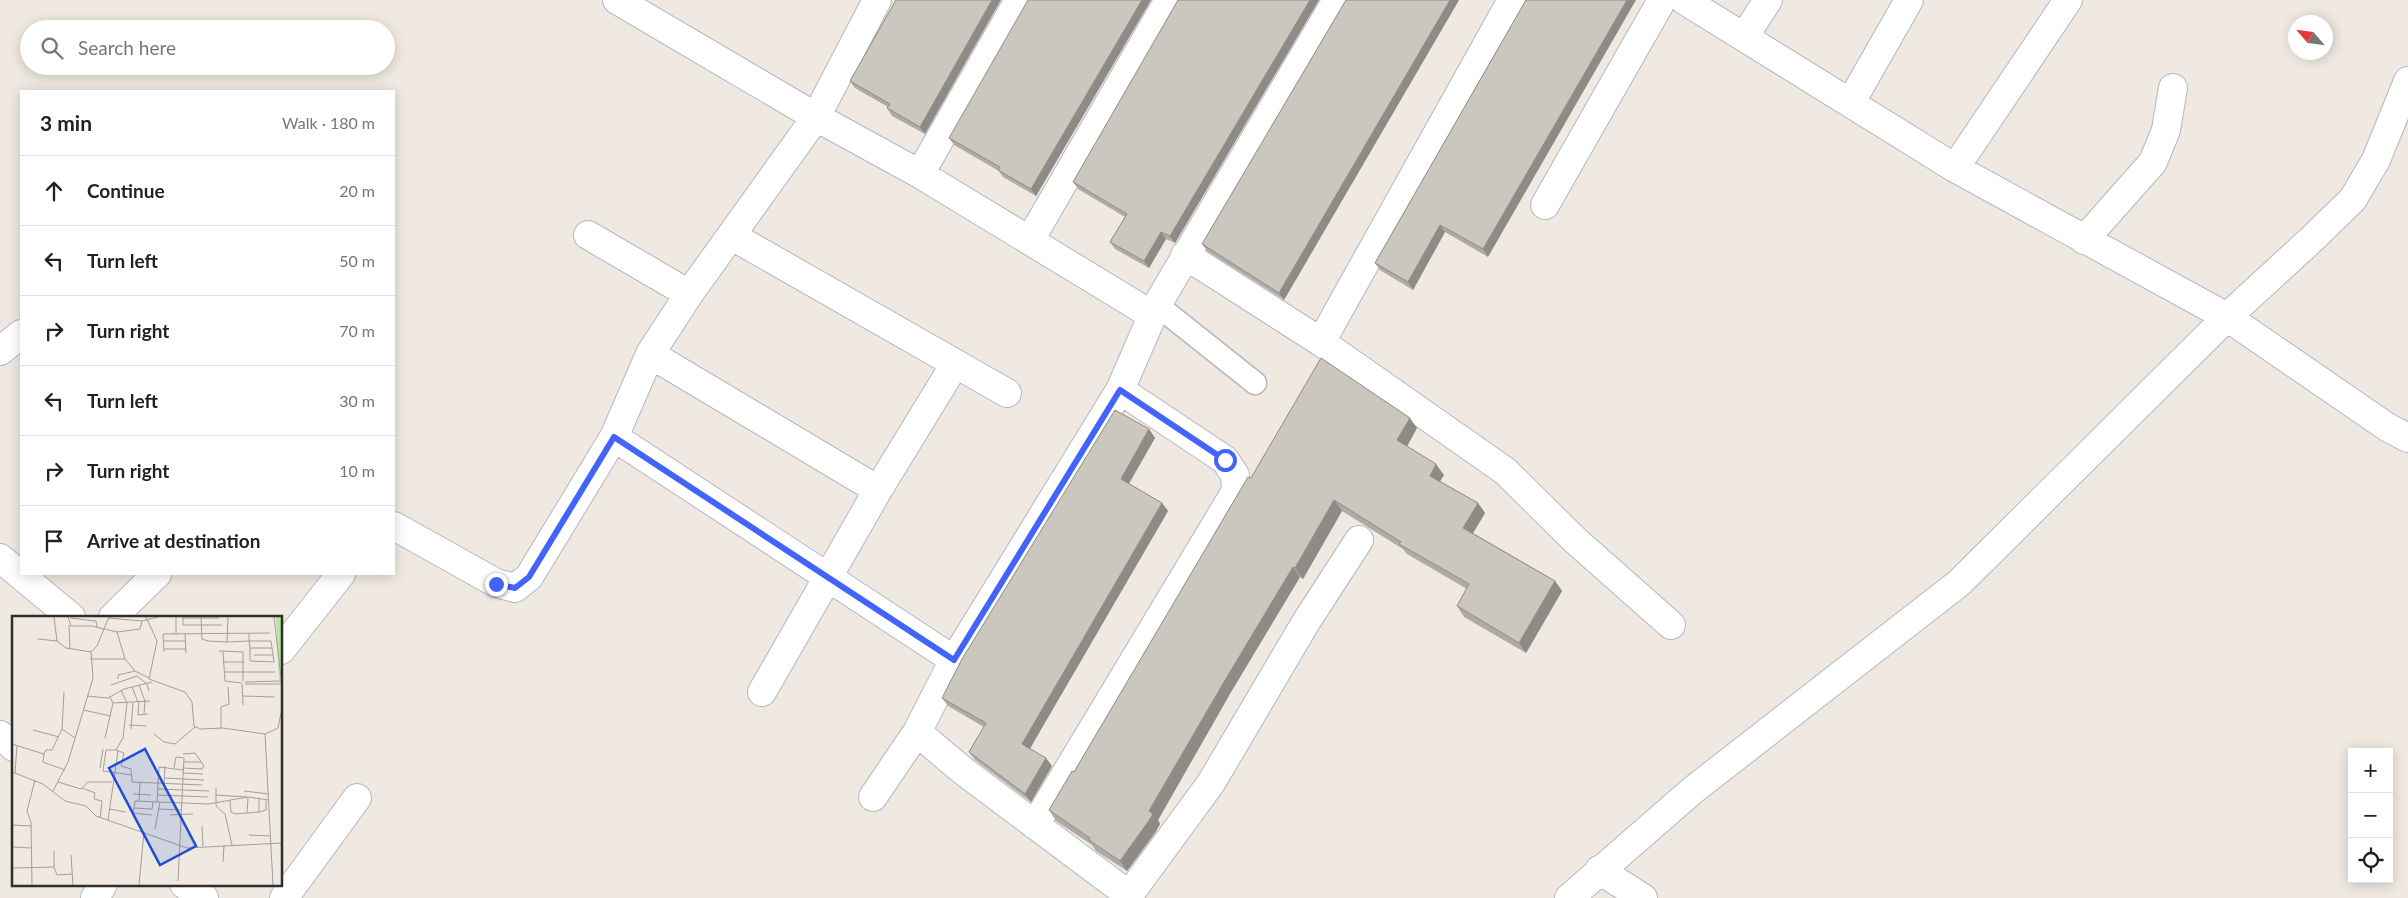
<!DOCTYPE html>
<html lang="en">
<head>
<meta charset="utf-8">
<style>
  body { margin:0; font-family:Lato,sans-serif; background:#f6f6f6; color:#222 }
  .controls { position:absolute; right:15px; bottom:15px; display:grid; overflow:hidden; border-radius:0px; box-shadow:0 2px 12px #0003 }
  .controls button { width:45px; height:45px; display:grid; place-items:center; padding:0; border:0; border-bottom:1px solid #e0e0e0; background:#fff; color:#222; font:25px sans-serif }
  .compass { position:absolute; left:2288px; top:15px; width:45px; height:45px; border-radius:50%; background:#fff; box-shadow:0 2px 12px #0003; rotate:298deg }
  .stop { position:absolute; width:15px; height:15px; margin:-11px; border:4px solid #4264fb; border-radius:50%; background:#fff }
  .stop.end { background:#4264fb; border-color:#fff; box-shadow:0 1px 5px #0008 }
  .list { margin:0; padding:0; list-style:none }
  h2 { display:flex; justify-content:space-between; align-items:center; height:65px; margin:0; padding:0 20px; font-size:21px }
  h2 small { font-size:16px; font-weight:400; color:#767676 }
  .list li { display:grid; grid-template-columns:32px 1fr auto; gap:15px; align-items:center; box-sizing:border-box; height:70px; padding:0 20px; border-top:1px solid #e0e0e0 }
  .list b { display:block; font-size:19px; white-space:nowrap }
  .list em { font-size:16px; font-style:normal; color:#767676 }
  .icon { flex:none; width:28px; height:28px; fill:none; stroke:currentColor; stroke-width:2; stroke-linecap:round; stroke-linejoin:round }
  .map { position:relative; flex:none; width:2408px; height:898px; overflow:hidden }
  .search { position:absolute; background:#fff; box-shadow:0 2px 12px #0003; left:20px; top:20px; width:375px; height:55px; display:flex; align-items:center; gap:12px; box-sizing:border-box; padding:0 18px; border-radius:28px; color:#767676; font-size:19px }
  .panel { position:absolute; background:#fff; box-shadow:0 2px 12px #0003; left:20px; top:90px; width:375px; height:485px; border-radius:0px }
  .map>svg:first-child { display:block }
</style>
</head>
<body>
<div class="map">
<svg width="2408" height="898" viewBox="0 0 2408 898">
  <rect width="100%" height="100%" fill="#efe9e1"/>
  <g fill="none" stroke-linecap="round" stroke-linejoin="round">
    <defs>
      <path id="lane" d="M1157,305L1255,383"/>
      <path id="street" d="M617,0L816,117L920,174L1152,315
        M1337,0L1157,305L1120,390L954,660L917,732L962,770L1129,895L1211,783L1306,622L1359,540
        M1684,0L1955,168L2227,317L2387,427L2408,438
        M1744,37L1768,0
        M1851,102L1909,0
        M1955,168L2068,0
        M920,174L1019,0
        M1545,205L1662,0
        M588,235L689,294
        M732,236L1007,393
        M1030,240L1169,0
        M2084,240L2153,162L2166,130L2173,88
        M1185,255L1321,342L1505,471L1576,541L1671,625
        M1321,342L1512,0
        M0,351L21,334
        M650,354L878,490
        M614,437L954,660
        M394,526L496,583L515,588L529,577L614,437L650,354L689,294L816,117L877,0
        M0,558L71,617
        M113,617L157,574
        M281,650L341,574
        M762,692L878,490L955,364
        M0,735L14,747
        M873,797L917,732
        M1035,825L1236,491L1235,475L1225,460L1120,390
        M1599,870L1643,898
        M184,884L204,898
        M95,898L103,884
        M284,898L357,798
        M1569,898L1693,790L1959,583L2227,317L2313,238L2353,199L2376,160L2408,81"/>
    </defs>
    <use href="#lane" stroke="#b4b7c1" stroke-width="25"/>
    <use href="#street" stroke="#b4b7c1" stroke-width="30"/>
    <use href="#lane" stroke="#fff" stroke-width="22"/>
    <use href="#street" stroke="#fff" stroke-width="28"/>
  </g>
  <path fill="#afaba4" d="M896,0L925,134L892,116L887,108L888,107L855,88L850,81Z
    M1151,0L1036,196L1003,177L999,171L954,145L949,138Z
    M1319,0L1175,243L1166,239L1149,268L1115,249L1110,242L1125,217L1078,189L1073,182Z
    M1459,0L1284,300L1207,251L1202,244Z
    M1526,0L1488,257L1445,232L1413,290L1380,270L1375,263Z
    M1417,428L1407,446L1444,475L1440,481L1478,503L1485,513L1473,533L1555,581L1562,591L1526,653L1464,617L1457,606L1467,589L1407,554L1403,549L1342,511L1303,579L1300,577L1231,692L1158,820L1160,824L1155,833L1127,871L1096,851L1092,845L1056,821L1049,810L1074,772L1251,478Z
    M1149,429L1155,438L1129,484L1162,503L1168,511L1030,748L1052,766L1031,802L975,760L969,752L984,727L948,706L942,698Z"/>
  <path fill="#8e8b86" d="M992,0H1001L925,134L920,127Z
    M1142,0H1151L1036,196L1031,189Z
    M1310,0H1319L1175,243L1170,236Z
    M1450,0H1459L1284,300L1279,293Z
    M1627,0H1636L1488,257L1483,249Z
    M1440,225L1445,232L1413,290L1408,282Z
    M1161,232L1166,239L1149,268L1144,261Z
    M1410,418L1417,428L1405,450L1397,440Z
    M1149,429L1155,438L1126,488L1121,479Z
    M1436,464L1444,475L1437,486L1430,476Z
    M1334,500L1342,511L1303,579L1295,568Z
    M1162,503L1168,511L1028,752L1022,744Z
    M1478,503L1485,513L1470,538L1463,528Z
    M1293,567L1300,577L1231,692L1158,820L1160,824L1155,833L1127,871L1120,861L1149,811L1224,682Z
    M1555,581L1562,591L1526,653L1519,643Z
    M1046,758L1052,766L1031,802L1025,794Z"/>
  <path fill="#cbc7bf" stroke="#8e8b86" d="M896,0H992L920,127L887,108L890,104L850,81Z
    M1028,0H1142L1031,189L998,170L1000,167L949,138Z
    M1178,0H1310L1170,236L1161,232L1144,261L1110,242L1127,214L1073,182Z
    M1346,0H1450L1279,293L1202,244Z
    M1526,0H1627L1483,249L1440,225L1408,282L1375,263Z
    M1321,358L1410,418L1397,440L1436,464L1430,476L1478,503L1463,528L1555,581L1519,643L1457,606L1469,584L1399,544L1401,542L1334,500L1295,568L1293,567L1224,682L1149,811L1153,814L1148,822L1120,861L1089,840L1090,838L1049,810L1072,771L1074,772L1248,477L1251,478Z
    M1115,410L1149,429L1121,479L1162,503L1022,744L1046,758L1025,794L969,752L986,723L942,698L962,659Z"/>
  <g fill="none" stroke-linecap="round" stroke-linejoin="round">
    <path stroke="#4264fb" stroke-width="6" d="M496,584L515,588L529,577L614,437L954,660L1120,390L1225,460"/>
  </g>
  <g transform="translate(12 616)">
    <rect width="270" height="270" fill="#efe9e1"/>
    <path d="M264,1H270V69L267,65Z" fill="#b6e59e"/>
    <path fill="none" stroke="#a29e99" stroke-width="1" d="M42,1L45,25L54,32L79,36M56,1L59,10H80L105,16L113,43L123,55M134,1L145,25L137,63L173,76L180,86L182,110L188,113L211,112L253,118M171,1V9H210M189,1L190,23L196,25L215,26L237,25H259L262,46L238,45V32L237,25V17M262,1L270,70M58,2L84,5L85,11M96,2L130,5L146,1M171,2H207M57,9L58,33M105,16L128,13L130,5M164,17V1M173,17L174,37M26,23L45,25M152,25H174M215,26L216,1M238,32H260M152,33H174M207,35L231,36V65M152,36L151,18L258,17M211,36L213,65L230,67M242,39H261M78,43H113M211,46H232M212,56H263M106,63V59L123,55L137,62M233,66L268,65M230,68L231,89M233,68H269M99,69L125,60L135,68L137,75M127,69L133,85L132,98M120,71L126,86M109,74L115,87L111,122L104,134L112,137L109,150L119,153L120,166L190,169M75,80L96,82L112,73L140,66M231,80L262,81M98,81L101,87L138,85M127,86L126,99L136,98M71,94L99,100M117,109L134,110M209,112V91L217,88L216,71M50,113L63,122M119,113L121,86M21,114L47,121M142,118L152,126L163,128L183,111M93,122L101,87M0,128L32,138L31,146L53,154M104,134H94L91,155L120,159M32,138L34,134H40L50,113L52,76M171,138L183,137L192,150L190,153L171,152M172,146H189M88,152L91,133M162,152L164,141L172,142L166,265M0,156L31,168L53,185L74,190L84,200L175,232L270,227M3,157L5,129M171,157L191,158M152,162L192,164M46,166L69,173L76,166H100M152,168L153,150M70,172L83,177L82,183L90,185L88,202M204,172V190L213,198L220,229M146,173L197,175M41,175L56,146L81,62L79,36L85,30L97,1M232,175L257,178M121,178L139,179M145,179L196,181M203,179L235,181M127,185L128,167M218,185L219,196L223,198L247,196V183M145,186L147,151L171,154M122,192L140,193L141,186M97,193L114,196M147,193L169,194M247,196L254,194V184M235,197L236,182M140,199L121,197L123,185L196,188L236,181L257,184M158,199L181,198M96,204L106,135M0,209L19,210M190,210L191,230M143,213L148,186M237,219L258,220M0,231L19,232M59,239L61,269M211,246L212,229M42,251V235M0,252L42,251L45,259L60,258M20,269L19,206L15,195L23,164M127,269L132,216M261,269L253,118L266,112L270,92"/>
    <path fill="#1d4ed8" fill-opacity="0.15" stroke="#1d4ed8" stroke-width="2.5" d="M133,133L184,230L148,249L97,152Z"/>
    <rect width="270" height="270" fill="none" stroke="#2e2e2e" stroke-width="2.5"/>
  </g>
</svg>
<div class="controls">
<button>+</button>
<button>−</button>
<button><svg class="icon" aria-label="locate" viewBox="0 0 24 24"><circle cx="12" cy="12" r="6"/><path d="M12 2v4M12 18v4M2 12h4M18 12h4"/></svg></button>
</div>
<svg class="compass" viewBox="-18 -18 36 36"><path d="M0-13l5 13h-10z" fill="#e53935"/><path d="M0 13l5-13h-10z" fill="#767676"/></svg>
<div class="stop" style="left:1225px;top:460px"></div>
<div class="stop end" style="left:496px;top:584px"></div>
<div class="search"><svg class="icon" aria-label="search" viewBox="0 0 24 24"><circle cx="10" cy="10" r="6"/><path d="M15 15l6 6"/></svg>Search here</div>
<section class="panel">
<h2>3 min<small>Walk · 180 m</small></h2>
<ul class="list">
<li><svg class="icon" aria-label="ahead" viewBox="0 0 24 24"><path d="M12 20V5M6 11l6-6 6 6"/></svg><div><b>Continue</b></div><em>20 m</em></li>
<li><svg class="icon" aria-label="left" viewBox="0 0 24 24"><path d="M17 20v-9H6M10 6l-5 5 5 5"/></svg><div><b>Turn left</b></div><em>50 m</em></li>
<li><svg class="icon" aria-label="right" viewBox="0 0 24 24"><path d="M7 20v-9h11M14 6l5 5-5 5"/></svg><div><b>Turn right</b></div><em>70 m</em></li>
<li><svg class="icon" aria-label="left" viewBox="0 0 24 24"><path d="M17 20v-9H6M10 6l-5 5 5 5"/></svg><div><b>Turn left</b></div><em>30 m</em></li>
<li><svg class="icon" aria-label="right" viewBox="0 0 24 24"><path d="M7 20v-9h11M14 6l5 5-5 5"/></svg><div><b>Turn right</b></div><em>10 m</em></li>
<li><svg class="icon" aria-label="arrive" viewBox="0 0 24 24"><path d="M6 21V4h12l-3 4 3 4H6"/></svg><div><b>Arrive at destination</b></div></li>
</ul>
</section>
</div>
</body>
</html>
